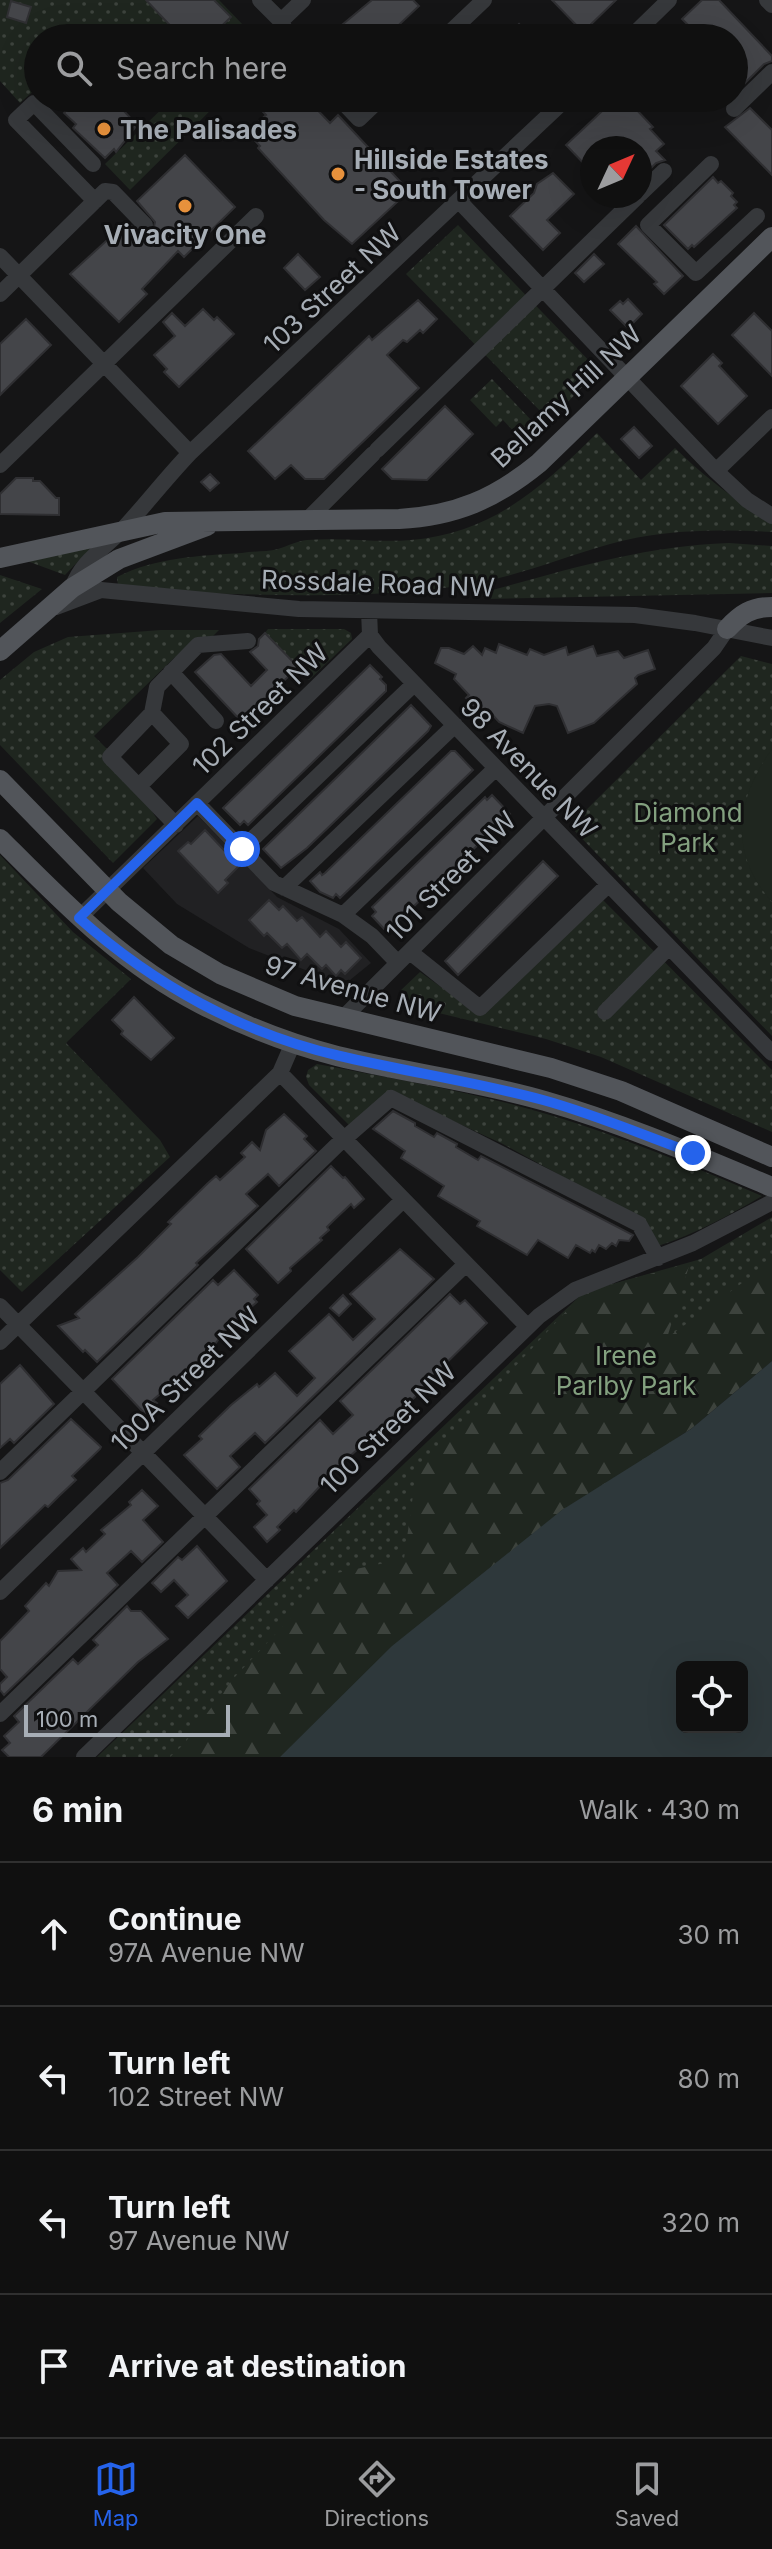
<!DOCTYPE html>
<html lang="en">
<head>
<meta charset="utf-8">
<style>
  body { margin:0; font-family:Inter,sans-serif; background:#191919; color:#f1f3f6 }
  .controls { position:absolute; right:24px; bottom:24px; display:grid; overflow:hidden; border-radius:12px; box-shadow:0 8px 32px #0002 }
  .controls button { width:72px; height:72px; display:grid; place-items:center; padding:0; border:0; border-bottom:2px solid #303030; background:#101010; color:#f1f3f6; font:40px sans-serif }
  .compass { position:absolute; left:580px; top:136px; width:72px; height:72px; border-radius:50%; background:#101010; box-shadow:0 8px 32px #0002; rotate:46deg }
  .scale { position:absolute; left:24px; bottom:20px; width:206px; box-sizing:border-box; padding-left:8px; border:4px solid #a7aeb6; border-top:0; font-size:22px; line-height:28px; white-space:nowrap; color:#a7aeb6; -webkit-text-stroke:6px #101011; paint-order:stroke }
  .stop { position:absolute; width:24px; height:24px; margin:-18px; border:6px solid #2563eb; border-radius:50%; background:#fff }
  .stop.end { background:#2563eb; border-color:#fff; box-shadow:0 2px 8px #0008 }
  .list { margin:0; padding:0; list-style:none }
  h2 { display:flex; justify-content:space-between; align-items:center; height:104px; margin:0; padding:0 32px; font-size:34px }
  h2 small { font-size:26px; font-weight:400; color:#9c9d9f }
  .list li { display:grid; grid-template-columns:52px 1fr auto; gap:24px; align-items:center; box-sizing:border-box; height:144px; padding:0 32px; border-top:2px solid #303030 }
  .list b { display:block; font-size:30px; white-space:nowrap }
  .list p { margin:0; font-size:26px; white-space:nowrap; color:#9c9d9f }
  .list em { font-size:26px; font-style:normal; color:#9c9d9f }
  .icon { flex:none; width:44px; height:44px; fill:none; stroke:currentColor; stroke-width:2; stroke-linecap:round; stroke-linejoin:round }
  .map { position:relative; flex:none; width:772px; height:1757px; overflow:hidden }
  .search { position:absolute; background:#101010; box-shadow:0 8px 32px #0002; left:24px; right:24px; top:24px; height:88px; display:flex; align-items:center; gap:20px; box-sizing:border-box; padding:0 28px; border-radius:44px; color:#9c9d9f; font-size:30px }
  .sheet { height:680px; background:#101010 }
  nav { display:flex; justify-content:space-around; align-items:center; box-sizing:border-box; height:112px; border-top:2px solid #303030; background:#101010; font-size:22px; color:#9c9d9f }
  nav a { display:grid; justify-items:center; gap:4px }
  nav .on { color:#2563eb }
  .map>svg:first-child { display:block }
</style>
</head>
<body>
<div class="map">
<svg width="772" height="1757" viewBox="0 0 772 1757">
  <defs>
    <pattern id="green-dots" width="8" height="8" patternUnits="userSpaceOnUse" patternTransform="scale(2)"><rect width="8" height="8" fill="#1f261f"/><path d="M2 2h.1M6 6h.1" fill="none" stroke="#3d433d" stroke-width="1.8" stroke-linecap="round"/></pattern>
    <pattern id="forest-firs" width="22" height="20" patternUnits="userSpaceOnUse" patternTransform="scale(2)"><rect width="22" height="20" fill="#1f261f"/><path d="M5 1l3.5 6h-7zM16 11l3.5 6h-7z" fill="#3d433d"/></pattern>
  </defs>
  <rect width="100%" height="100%" fill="#151516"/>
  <path fill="#212123" d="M198,816L277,897L339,929L371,963L350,980H331L249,948L177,904L143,868Z"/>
  <path fill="url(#green-dots)" d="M0,0H219L244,26L232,38H38V87L20,103L0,81Z
    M173,98H219L220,101L130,190L105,164Z
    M458,225L598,370L550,421L406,274Z
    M492,379L532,421L517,435L503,420L496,427L470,400Z
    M597,433L641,480L675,448C704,477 737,501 772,523V532C717,529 663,529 610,544C567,556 526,573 482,582C369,603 240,593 125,591L118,586L117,577C157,557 198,556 242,553C253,551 267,552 278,549C288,546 297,541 307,540C342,537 377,543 411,540C493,533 542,487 597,433Z
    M729,543L772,546V593L484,599L482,593C567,570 641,546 729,543Z
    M91,548L65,575L27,561Z
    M0,575L42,589L0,623Z
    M268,629H344L351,633L352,639L309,680L264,634Z
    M161,630H219L184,665L175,657L94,736L120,762L157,819L113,863L0,745V680L34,652L68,637Z
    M741,656L772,664V1036L570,826Z
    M0,855L73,932L131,979L66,1043L160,1140L170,1157L22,1292L0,1270Z
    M601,898L772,1070V1132L601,1057L546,1039L418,1008L399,992L420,972L479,1014Z
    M317,1064C395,1079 474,1092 550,1115C623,1137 692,1166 762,1196C728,1216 695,1234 658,1246L644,1221L503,1144L392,1093L352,1128L309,1085L306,1077L308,1070Z
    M772,1217V1361L288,1751L280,1757H97L584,1292L701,1259Z"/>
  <path fill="url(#forest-firs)" d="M772,1261V1361L691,1429L562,1510L280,1757H170L184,1744L232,1680L332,1574L404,1559L416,1474L584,1292L690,1263L667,1338Z"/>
  <path fill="#1f261f" d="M772,749V902C728,853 736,799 772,749Z"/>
  <path fill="#2e383b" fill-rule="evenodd" d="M772,1361V1757H280L392,1646L562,1510L691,1429ZM682,1667H742V1727H682Z"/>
  <path fill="#444549" stroke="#2f2f32" stroke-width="2" d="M146,0H214L231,17L209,38H182Z
    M372,0H413L419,6L385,38H332L345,26L343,24Z
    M552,0H616L583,32Z
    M702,0H719L772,56V61L764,64L745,83L734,72V38H701L682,19Z
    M11,1L31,7L26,23L7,17Z
    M519,24L532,38H505Z
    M71,98H112L137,125L116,152L114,149L105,158L73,128L76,124L64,113L69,107L66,104Z
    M250,98H306L330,123L338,115L409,191L352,244L324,220L258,148L260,146L247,132L266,115Z
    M616,98H619L629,108L632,105L653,127L650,129L664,144L656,151L665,160L656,163L640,179V148H592V172L566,145Z
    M750,108L772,130V175L725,127Z
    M185,155L235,207L184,257L178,251L142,289L147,294L119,322L70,274L127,222L141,235L153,232L155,222L137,201Z
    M553,173L574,194L547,220L560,233L543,250L510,216L534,193L537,184Z
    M713,177L718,183L721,181L733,193L731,196L737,202L734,205L737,208L694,247L692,245L688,249L664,225Z
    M636,226L683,276L664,294L654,284L657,282L618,244Z
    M298,254L320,277L305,290L284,268Z
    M594,254L604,264L584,282L575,273Z
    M628,299L642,314L628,328L610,310L620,301L623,304Z
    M418,300L437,319L423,333L420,330L407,342L403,340L387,355L419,388L324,479H305L291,465L275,479L248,451L369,336L372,340Z
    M203,309L214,320L217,317L234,334L179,387L164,372L167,369L154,355L175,336L163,322L172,313L185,326Z
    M754,313L772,331V376L732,335Z
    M26,319L51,345L0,395V344Z
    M713,354L722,363L719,366L747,396L718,424L681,386Z
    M445,406L473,434L427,480L392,479L382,469Z
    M634,427L652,446L639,458L621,439Z
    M210,474L219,483L210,491L201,482Z
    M16,478H33V481H40L56,498H59V515L0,514V494Z
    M265,633L298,667L242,722L195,672L214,655L221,654L251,686L267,670L250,652L258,646L259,639Z
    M499,644L527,655L530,649L544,655L566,647L568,655L593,646L597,656L618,651L624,658L648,650L655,669L638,675L635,678L637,684L594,723L568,733L557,706L549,704L535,706L523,733L499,722L489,711L484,716L466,698L469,695L454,679L456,674L435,663L441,648H449L464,654L473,646L482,655L485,648L496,653Z
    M370,665L382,677L380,679L386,685V691L248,825L244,821L240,825L223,808Z
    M411,705L431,726L428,731L307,848L281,868L263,849Z
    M451,751H455L473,770L340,898L336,894L333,898L320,892L310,881L320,872L322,875L325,873Z
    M492,795L510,814L387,932L372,916L376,912L372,907L485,797L487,800Z
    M205,830L239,866L225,880L228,883L218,893L178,851L188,842L191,844Z
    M543,861L558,876L458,975L445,961Z
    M269,900L279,910L283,906L297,921L302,917L320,937L326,931L341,947L346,942L361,958L345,974L341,970L336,976L326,965L322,969L307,954L301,960L287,944L282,948L267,933L264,936L249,920Z
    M134,997L174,1038L151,1060L121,1034L123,1031L112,1020Z
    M393,1111L415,1123V1126L434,1137L437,1133L457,1144L456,1147L478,1160L481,1156L633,1235L629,1241L619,1240L616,1246L612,1243L606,1249L599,1245L595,1252L592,1250L590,1253L576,1245L568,1258L538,1240L527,1255L477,1226L480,1221L438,1196L444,1186L401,1158L405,1151L373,1129Z
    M284,1114L307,1136L304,1139L316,1151L279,1186L268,1174L246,1194L258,1206L196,1263L198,1265L97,1362L85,1350L83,1352L58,1326L79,1318L75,1314L138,1257L171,1224L168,1222L208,1183L216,1176L220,1180L245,1157L241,1153L252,1142L260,1150L266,1130Z
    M331,1166L343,1178L345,1177L364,1199L354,1208L351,1204L333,1221L327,1227L329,1230L320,1238L322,1240L290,1268L291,1271L278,1283L246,1249Z
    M400,1249L434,1279L265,1443L255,1433L230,1456L240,1467L217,1489L184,1455L202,1439L199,1436L231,1405L257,1384L259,1387L275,1373L297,1396L315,1378L289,1351L329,1314L353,1340L375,1319L350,1294Z
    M234,1270L258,1295L254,1299L257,1302L229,1326L208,1353L153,1400L157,1403L145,1414L112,1379L213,1280L218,1285Z
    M450,1294L460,1304L465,1300L487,1323L428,1381L415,1397L337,1468L296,1512L294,1510L277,1527L280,1530L267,1542L254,1527L267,1515L257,1504L260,1501L249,1489L320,1420L333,1434L353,1415L340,1401Z
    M343,1295L351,1304L339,1316L330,1308Z
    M20,1365L54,1404L14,1443L10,1439L0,1448V1384Z
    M71,1419L101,1447L100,1449L72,1476L76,1480L59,1496L48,1507L45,1505L0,1548V1483L8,1480Z
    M142,1490L158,1506L143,1520L163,1542L142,1562L131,1551L107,1573L118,1585L4,1695L0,1690V1684L7,1677L0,1669V1641L29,1611L25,1606L46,1583L49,1586L58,1571L81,1570L71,1559L83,1548L86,1552L105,1534L101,1530L131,1505L129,1502Z
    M197,1546L227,1581L188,1618L176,1606L188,1595L174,1580L161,1592L152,1583L178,1557L182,1560Z
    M127,1606L131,1611H141L168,1639L138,1662L41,1757H9L2,1750L10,1743L4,1736L19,1722L14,1716L73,1659L78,1664L98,1645L93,1640Z"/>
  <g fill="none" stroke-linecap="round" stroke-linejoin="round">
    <path stroke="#36383b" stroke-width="16" d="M260,0L281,21L289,38
      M767,0L772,5
      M281,21L303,0
      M444,38L484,0
      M630,38L669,0
      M339,98L359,119L381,98
      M734,109L772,72
      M93,164L34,103L16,120L95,201
      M711,164L648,225L696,273L757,216
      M640,194L664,171
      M460,202L716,471L747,500L772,516
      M0,256L190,453
      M0,294L105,191L113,192L145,225
      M377,450L638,196
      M0,465L256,216
      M716,471L772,417
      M309,518L373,454
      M72,588C82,560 104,549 124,528C147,503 167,477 190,453L567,98
      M56,607L101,590L299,609L635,615L695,623L772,638
      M369,611L370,635L379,647L772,1053
      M171,672L216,721
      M152,713L157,687L198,645L248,641
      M139,786L181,744L152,713L110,757L176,825
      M197,803L274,883L343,915L372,936L398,963
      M242,849L414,684
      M284,888L455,725
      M343,915L496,768
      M79,918L370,635
      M410,952L480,1008L608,885
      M605,1012L669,947
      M342,1019L714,648L727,629
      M280,1073L527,1326
      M0,1306L267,1580
      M0,1342L280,1073L293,1043
      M0,1472L336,1146L391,1098L639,1224L658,1258
      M0,1592L403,1200
      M0,1714L466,1264
      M84,1757L539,1316L575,1290L693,1243L772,1202"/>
    <path stroke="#52555a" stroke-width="20" d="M0,558L165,522L399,519C455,516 495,499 539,463L772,237
      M727,629C741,614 751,607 772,607
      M0,651L72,588L119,559L207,526
      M0,780L119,902L171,945L220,974L295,1006L551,1068L621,1091L772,1157
      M0,839C62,901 122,964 201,1004C244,1026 290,1044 337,1056C406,1073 477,1081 545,1101C622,1123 698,1156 772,1187"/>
  </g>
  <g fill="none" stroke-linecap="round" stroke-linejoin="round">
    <path stroke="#2563eb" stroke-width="10" d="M242,849L197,803L79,918C153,984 243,1034 340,1056C408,1072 476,1082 543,1100C594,1114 643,1135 693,1153"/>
  </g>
  <g fill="#e7913c" stroke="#101011" stroke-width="3">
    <circle cx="104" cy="129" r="8"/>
    <circle cx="338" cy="174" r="8"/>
    <circle cx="185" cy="206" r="8"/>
  </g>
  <g text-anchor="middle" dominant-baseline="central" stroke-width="6" stroke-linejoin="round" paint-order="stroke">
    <g font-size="26" font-weight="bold" fill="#a7aeb6" stroke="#101011" text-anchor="start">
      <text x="120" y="129">The Palisades</text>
      <text x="354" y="159">Hillside Estates<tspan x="354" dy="30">- South Tower</tspan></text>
      <text x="185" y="234" text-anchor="middle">Vivacity One</text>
    </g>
    <g font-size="26" fill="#a7aeb6" stroke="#101011">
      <text transform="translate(332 288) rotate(-43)">103 Street NW</text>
      <text transform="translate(566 396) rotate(-43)">Bellamy Hill NW</text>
      <text transform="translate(378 583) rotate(2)">Rossdale Road NW</text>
      <text transform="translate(260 709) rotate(-44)">102 Street NW</text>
      <text transform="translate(529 768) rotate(46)">98 Avenue NW</text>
      <text transform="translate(451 876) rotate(-45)">101 Street NW</text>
      <text transform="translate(353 989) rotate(16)">97 Avenue NW</text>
      <text transform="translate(185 1379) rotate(-44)">100A Street NW</text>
      <text transform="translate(388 1428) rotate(-44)">100 Street NW</text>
    </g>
    <g font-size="26" fill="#83a07f" stroke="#101011">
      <text x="688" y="812">Diamond<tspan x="688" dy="30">Park</tspan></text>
      <text x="626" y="1355">Irene<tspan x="626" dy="30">Parlby Park</tspan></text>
    </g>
  </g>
</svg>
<div class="controls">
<button><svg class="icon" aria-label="locate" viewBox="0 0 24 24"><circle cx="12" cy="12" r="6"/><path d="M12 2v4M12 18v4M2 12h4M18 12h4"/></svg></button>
</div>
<svg class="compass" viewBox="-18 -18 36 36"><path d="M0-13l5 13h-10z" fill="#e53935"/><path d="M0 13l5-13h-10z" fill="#9c9d9f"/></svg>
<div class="scale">100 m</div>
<div class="stop" style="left:242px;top:849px"></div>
<div class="stop end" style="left:693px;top:1153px"></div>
<div class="search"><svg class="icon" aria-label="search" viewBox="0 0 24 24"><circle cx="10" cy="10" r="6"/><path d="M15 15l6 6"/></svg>Search here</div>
</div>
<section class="sheet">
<h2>6 min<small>Walk · 430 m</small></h2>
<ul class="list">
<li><svg class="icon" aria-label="ahead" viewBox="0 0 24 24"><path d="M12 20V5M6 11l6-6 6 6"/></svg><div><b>Continue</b><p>97A Avenue NW</p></div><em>30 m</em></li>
<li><svg class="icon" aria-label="left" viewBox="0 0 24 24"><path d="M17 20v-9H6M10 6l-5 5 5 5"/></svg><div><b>Turn left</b><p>102 Street NW</p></div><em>80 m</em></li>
<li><svg class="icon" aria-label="left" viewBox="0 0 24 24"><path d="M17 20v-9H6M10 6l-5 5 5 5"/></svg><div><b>Turn left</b><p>97 Avenue NW</p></div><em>320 m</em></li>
<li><svg class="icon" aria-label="arrive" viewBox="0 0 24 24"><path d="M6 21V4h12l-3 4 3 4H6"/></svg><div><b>Arrive at destination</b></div></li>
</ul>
</section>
<nav>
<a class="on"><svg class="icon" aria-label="map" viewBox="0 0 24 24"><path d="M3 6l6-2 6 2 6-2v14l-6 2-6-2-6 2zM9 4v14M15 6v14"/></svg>Map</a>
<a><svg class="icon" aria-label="directions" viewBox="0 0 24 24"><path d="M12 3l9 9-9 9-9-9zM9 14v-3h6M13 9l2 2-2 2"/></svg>Directions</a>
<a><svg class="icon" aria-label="saved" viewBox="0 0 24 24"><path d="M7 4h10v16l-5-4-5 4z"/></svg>Saved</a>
</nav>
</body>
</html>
